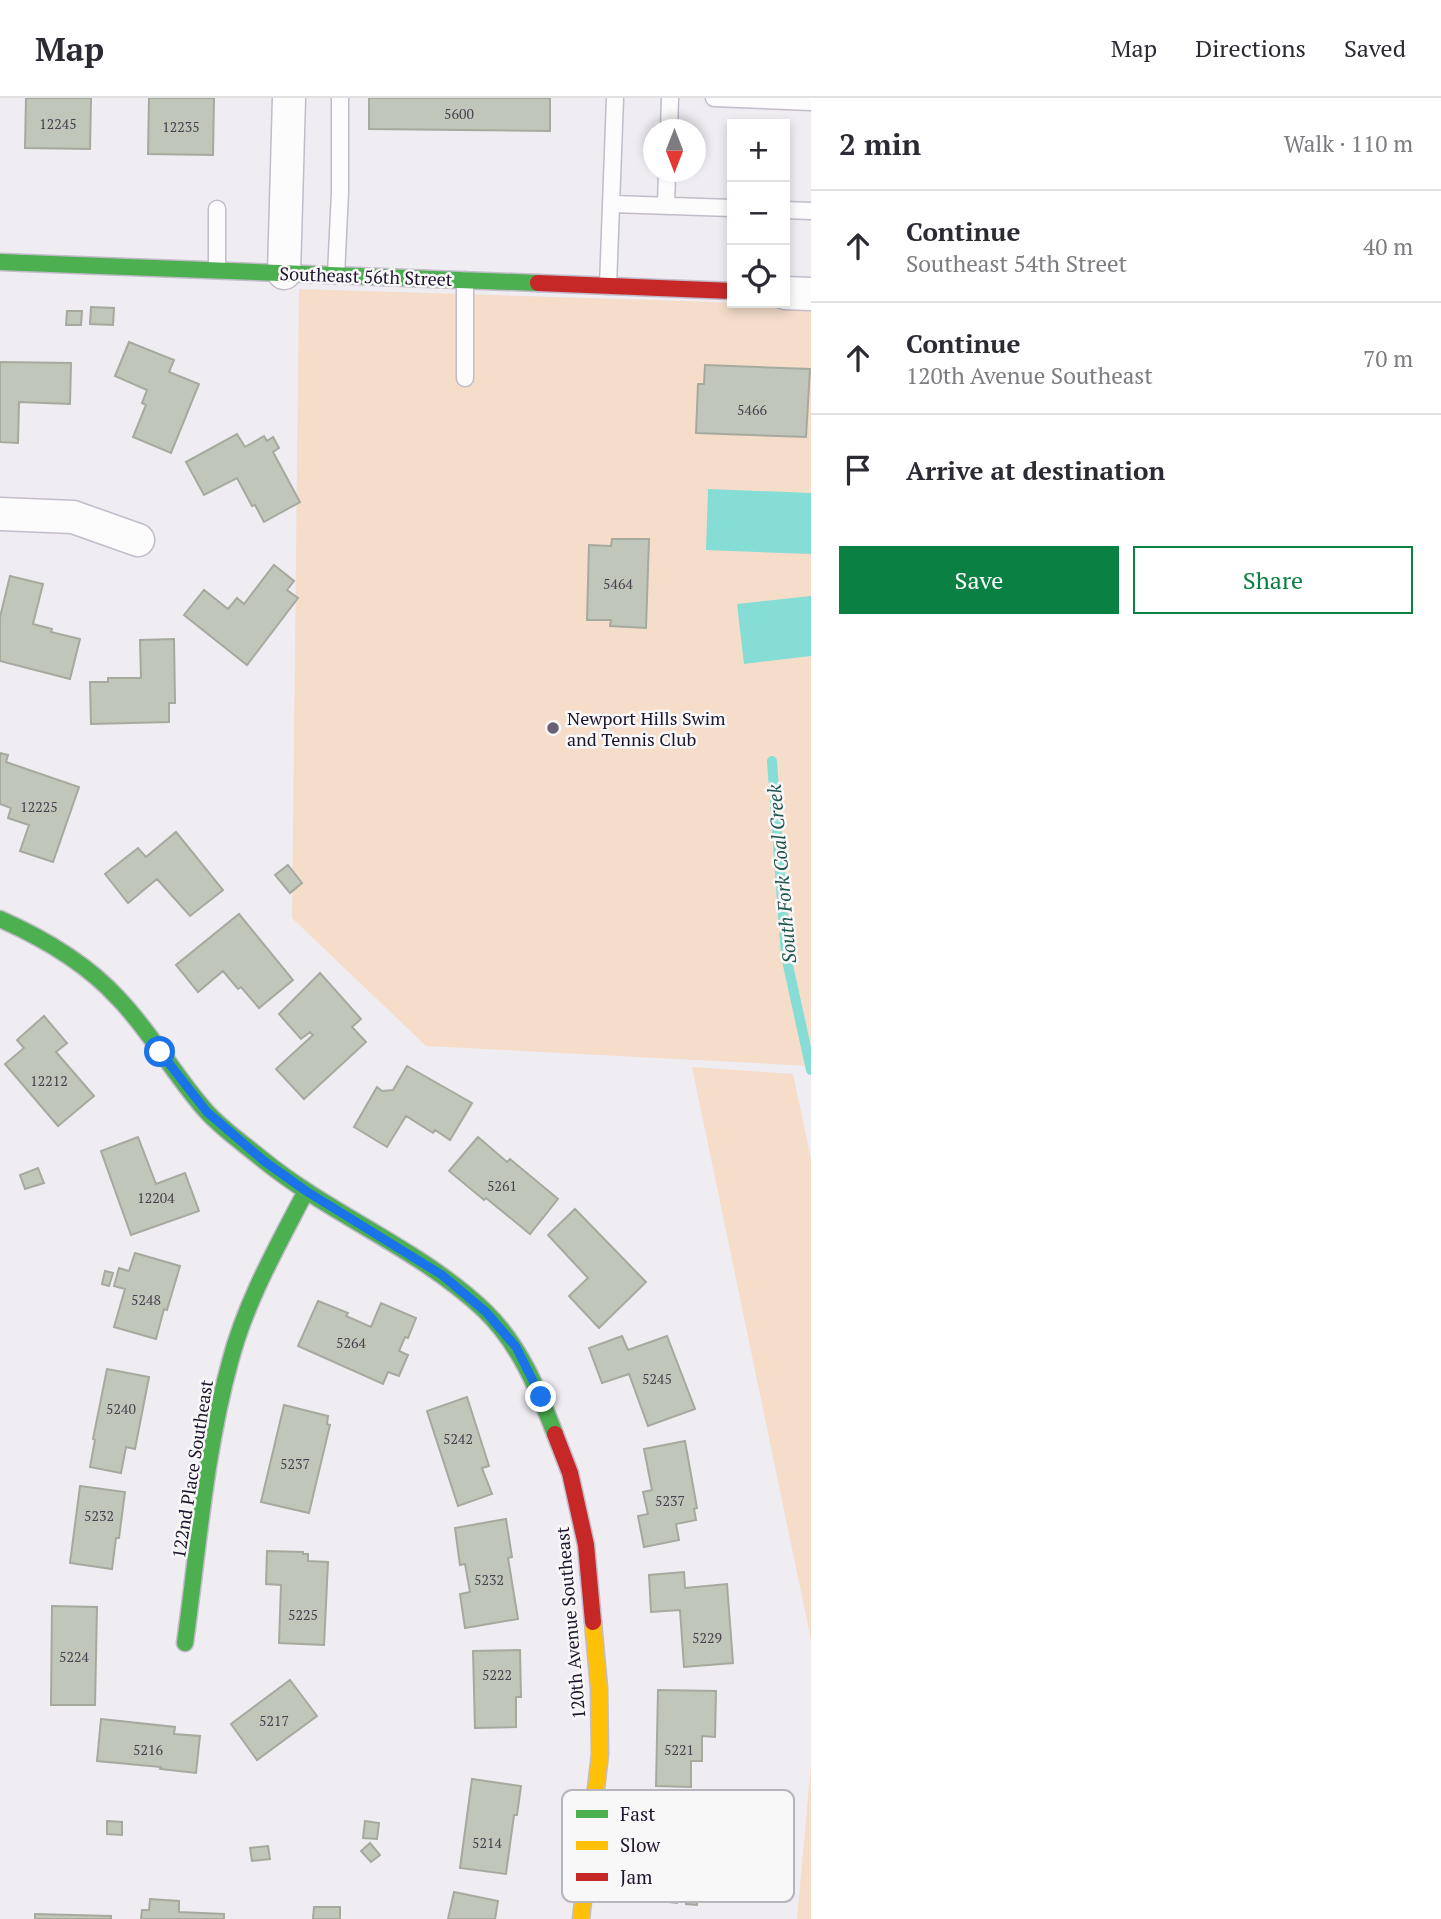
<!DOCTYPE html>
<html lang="en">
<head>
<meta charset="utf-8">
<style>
  body { margin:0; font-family:"PT Serif",serif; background:#f7f7f7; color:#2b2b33 }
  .controls { position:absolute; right:21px; top:21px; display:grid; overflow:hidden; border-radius:0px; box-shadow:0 4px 10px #0003 }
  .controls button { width:63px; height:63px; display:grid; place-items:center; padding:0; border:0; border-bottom:2px solid #e1e1e2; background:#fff; color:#2b2b33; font:35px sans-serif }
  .compass { position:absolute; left:643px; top:21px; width:63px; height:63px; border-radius:50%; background:#fff; box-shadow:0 4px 10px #0003; rotate:180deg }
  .stop { position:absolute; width:21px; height:21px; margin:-16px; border:5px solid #1a73e8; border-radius:50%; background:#fff }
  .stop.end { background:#1a73e8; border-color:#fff; box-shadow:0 2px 7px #0008 }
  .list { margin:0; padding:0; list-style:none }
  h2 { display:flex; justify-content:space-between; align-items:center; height:91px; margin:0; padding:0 28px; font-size:30px }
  h2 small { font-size:23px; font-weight:400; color:#7c7c81 }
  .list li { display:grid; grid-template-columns:46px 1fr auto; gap:21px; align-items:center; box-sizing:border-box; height:112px; padding:0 28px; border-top:2px solid #e1e1e2 }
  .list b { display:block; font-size:26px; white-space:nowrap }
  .list p { margin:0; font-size:23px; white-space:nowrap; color:#7c7c81 }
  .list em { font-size:23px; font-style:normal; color:#7c7c81 }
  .actions { display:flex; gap:14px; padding:21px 28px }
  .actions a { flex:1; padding:16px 0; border:2px solid #0b8043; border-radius:0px; text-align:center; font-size:24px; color:#0b8043 }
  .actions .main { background:#0b8043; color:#fff }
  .icon { flex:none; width:38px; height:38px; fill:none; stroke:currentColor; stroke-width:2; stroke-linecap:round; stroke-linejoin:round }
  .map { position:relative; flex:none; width:811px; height:1821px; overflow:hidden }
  header { display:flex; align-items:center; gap:42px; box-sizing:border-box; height:98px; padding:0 35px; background:#fff; border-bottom:2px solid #e1e1e2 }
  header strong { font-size:33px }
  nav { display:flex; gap:38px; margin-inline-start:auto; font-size:24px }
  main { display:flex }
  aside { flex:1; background:#fff }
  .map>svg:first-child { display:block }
</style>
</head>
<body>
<header>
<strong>Map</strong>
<nav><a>Map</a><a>Directions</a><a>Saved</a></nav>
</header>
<main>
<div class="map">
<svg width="811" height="1821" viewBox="0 0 811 1821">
  <rect width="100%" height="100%" fill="#efecf2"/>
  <path fill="#f5ddca" d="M299,191L811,207V968L426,948L292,820Z
    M692,969L793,976L811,1061V1542Z
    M811,1667V1821H797Z"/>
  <path fill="#85ddd5" d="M708,391L811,395V456L706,452Z
    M811,498V558L744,566L737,506Z"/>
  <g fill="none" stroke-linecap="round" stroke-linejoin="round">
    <path stroke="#85ddd5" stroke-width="10" d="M772,663L786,858L811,972"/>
  </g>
  <path fill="#c1c6ba" stroke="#a6a99e" stroke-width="2" d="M26,0H91L90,51L25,50Z
    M149,0H214L213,57L148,56Z
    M369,0H550V33L369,31Z
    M91,209L114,210L113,227L90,226Z
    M67,213H82L81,227H66Z
    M129,244L174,262L169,274L199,286L171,355L133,339L146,307L142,305L147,292L115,278Z
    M0,264L71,265L70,306L19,304L18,345L0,344Z
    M705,267L810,271L806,339L696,335L698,286H704Z
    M237,336L245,349L264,338L267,343L273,339L279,350L273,354L300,404L264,424L255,407L252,408L237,380L204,397L186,364Z
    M612,441H649L646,530L610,528L611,522H587L589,447L611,448Z
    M274,467L294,483L287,492L298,500L247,567L184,517L204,492L228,511L237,500L244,506Z
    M10,478L43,486L33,526L52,531L51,534L80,541L70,581L0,563V519Z
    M174,541L175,605H169V624L91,626L90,584H108V580H141L140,542Z
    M0,655L8,657L6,664L79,689L53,764L20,753L29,727L8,720L11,710L0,706Z
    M176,734L223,792L190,818L157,781L128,805L105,776L138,750L146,759Z
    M288,767L302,785L290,795L275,777Z
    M239,816L293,882L259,910L241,889L238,891L223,873L198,894L176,867Z
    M320,875L361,921L352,929L366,944L304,1001L276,971L313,937L310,934L301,941L279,916Z
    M44,918L67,945L56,954L94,998L58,1028L5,966L24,950L17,942Z
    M407,968L472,1005L450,1042L435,1032L433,1035L406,1018L387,1049L354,1029L377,989L382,993L393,992Z
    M138,1039L156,1086L185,1075L199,1113L131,1137L101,1053Z
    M478,1039L507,1064L510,1061L558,1101L530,1136L486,1100L484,1102L449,1073Z
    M38,1070L44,1085L25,1091L20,1077Z
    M575,1111L646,1184L599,1230L569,1198L588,1180L548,1137Z
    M135,1155L180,1168L167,1212L164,1211L156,1241L114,1229L125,1191L114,1188L119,1170L129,1173Z
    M105,1173L113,1175L109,1188L102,1186Z
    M318,1203L348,1215L346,1218L371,1229L381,1205L416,1220L408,1240L405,1239L399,1253L408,1257L399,1278L388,1274L383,1286L298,1248Z
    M622,1238L628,1252L667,1238L695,1311L648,1328L629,1276L602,1285L589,1250Z
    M107,1271L149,1279L135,1351L126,1349L121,1375L90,1369L95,1342L93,1341Z
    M467,1299L489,1368L482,1370L492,1396L458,1408L427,1313Z
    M284,1307L328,1318L327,1326L330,1327L309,1415L261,1404Z
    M685,1343L697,1410L694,1411L696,1422L676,1426L679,1442L644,1449L638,1418L648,1416L643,1394L652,1392L644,1351Z
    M80,1388L125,1394L119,1440H116L112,1471L70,1465Z
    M506,1421L512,1459L508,1460L518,1521L465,1530L460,1496L470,1494L465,1466L460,1467L455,1430Z
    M267,1453L303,1454V1456H308V1463L328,1464L324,1547L279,1545L281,1487L266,1486Z
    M684,1474L685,1490L727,1486L733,1565L684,1569L680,1512L651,1514L649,1477Z
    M52,1508L97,1509L95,1607H51Z
    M520,1552L521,1599H516V1629L475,1630L473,1553Z
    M290,1582L317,1618L257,1662L231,1626Z
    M658,1592L716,1593L715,1639L702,1638V1663H691V1689L656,1688Z
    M101,1621L175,1629L174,1636L200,1638L196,1675L160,1671L161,1669L97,1663Z
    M472,1681L521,1688L517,1717H514L506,1776L460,1770Z
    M652,1705L698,1710L691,1774L681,1773L677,1805L641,1801Z
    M107,1723L122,1724V1737L107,1736Z
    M365,1723L379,1725L377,1741L363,1740Z
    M370,1745L380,1757L371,1764L361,1753Z
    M268,1748L270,1761L252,1763L250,1750Z
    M454,1794L498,1803L495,1821H448Z
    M687,1796L698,1797L697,1807L686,1806Z
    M150,1801L179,1803V1814L224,1816V1821H141L142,1812H149Z
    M314,1809H340V1821H313Z
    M35,1816L111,1818V1821H35Z"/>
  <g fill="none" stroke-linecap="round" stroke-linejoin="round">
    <defs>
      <path id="lane" d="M714,0L811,4
        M669,32L670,0
        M612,106L732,110
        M666,108L667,74
        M217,111V172
        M785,112L811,113
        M336,177L340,94V0
        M465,182V280
        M608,188L615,0"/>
      <path id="street" d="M284,175L289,0
        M785,195L811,196
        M0,416L73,419L138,442"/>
      <path id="fast" d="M0,164L538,185
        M0,821C43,840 86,865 118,900C151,934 174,977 206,1013C222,1031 244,1046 262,1061C332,1118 420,1151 485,1213C520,1247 538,1292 555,1336
        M185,1545C198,1452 205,1355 230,1264C246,1203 277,1149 306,1093"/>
      <path id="slow" d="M581,1821L600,1656L599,1590L593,1524"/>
      <path id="jam" d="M538,185L732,193
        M555,1336L570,1375L586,1447L593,1524"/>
    </defs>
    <use href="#lane" stroke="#c2bbca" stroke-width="19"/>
    <use href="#street" stroke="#c2bbca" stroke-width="35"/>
    <use href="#fast" stroke="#c2bbca" stroke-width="19"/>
    <use href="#slow" stroke="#c2bbca" stroke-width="19"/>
    <use href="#jam" stroke="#c2bbca" stroke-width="19"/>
    <use href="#lane" stroke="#fdfcfd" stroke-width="16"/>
    <use href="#street" stroke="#fdfcfd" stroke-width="32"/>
    <use href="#fast" stroke="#4caf50" stroke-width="16"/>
    <use href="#slow" stroke="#ffc107" stroke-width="16"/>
    <use href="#jam" stroke="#c62828" stroke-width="16"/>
  </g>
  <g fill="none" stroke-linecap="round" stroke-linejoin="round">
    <path stroke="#1a73e8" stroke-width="9" d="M160,954L207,1014L264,1063L306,1093L442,1177L486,1214L516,1249L541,1299"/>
  </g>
  <circle fill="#686073" stroke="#f8f8f8" stroke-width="2.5" cx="553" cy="630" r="7"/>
  <g text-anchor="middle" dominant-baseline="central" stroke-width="5" stroke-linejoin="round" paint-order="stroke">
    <g font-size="14" fill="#484051">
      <text x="459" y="15">5600</text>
      <text x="58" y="25">12245</text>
      <text x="181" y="28">12235</text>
      <text x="752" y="311">5466</text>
      <text x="618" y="485">5464</text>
      <text x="39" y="708">12225</text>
      <text x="49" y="982">12212</text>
      <text x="502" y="1087">5261</text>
      <text x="156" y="1099">12204</text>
      <text x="146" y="1201">5248</text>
      <text x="351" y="1244">5264</text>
      <text x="657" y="1280">5245</text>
      <text x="121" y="1310">5240</text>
      <text x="458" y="1340">5242</text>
      <text x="295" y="1365">5237</text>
      <text x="670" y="1402">5237</text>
      <text x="99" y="1417">5232</text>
      <text x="489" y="1481">5232</text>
      <text x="303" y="1516">5225</text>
      <text x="707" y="1539">5229</text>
      <text x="74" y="1558">5224</text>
      <text x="497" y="1576">5222</text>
      <text x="274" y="1622">5217</text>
      <text x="148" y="1651">5216</text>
      <text x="679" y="1651">5221</text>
      <text x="487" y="1744">5214</text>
    </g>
    <g font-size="18" fill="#20142e" stroke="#f8f8f8">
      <text transform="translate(366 178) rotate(2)">Southeast 56th Street</text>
      <text transform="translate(192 1371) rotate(-81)">122nd Place Southeast</text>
      <text transform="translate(570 1525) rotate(-95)">120th Avenue Southeast</text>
    </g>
    <g font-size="18" fill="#20142e" stroke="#f8f8f8" text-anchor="start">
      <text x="567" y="620">Newport Hills Swim<tspan x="567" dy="21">and Tennis Club</tspan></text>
    </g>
    <g font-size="19" font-style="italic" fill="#215650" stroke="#f8f8f8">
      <text transform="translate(781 776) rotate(-95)">South Fork Coal Creek</text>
    </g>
  </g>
  <rect x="562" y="1692" width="232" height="112" rx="10" fill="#f8f8f8" stroke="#b7b4bb" stroke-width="2"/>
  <rect x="576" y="1712" width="32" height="8" fill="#4caf50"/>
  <rect x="576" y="1743" width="32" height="9" fill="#ffc107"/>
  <rect x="576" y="1775" width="32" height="8" fill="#c62828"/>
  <g font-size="19" fill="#20142e">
    <text x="620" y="1723">Fast</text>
    <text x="620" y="1754">Slow</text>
    <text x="620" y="1786">Jam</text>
  </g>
</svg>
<div class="controls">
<button>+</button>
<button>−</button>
<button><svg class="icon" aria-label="locate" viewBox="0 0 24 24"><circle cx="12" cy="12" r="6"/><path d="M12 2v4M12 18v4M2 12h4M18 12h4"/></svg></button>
</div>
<svg class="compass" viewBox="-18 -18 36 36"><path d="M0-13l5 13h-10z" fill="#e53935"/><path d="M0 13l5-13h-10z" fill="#7c7c81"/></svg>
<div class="stop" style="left:160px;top:954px"></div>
<div class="stop end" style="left:541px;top:1299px"></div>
</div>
<aside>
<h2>2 min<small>Walk · 110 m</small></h2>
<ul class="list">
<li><svg class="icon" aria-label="ahead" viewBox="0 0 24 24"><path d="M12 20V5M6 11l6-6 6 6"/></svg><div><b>Continue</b><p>Southeast 54th Street</p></div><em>40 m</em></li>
<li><svg class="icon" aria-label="ahead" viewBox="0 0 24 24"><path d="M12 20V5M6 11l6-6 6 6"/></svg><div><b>Continue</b><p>120th Avenue Southeast</p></div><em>70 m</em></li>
<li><svg class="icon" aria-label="arrive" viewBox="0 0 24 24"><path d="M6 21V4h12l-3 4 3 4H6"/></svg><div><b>Arrive at destination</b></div></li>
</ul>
<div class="actions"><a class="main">Save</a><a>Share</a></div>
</aside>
</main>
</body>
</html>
